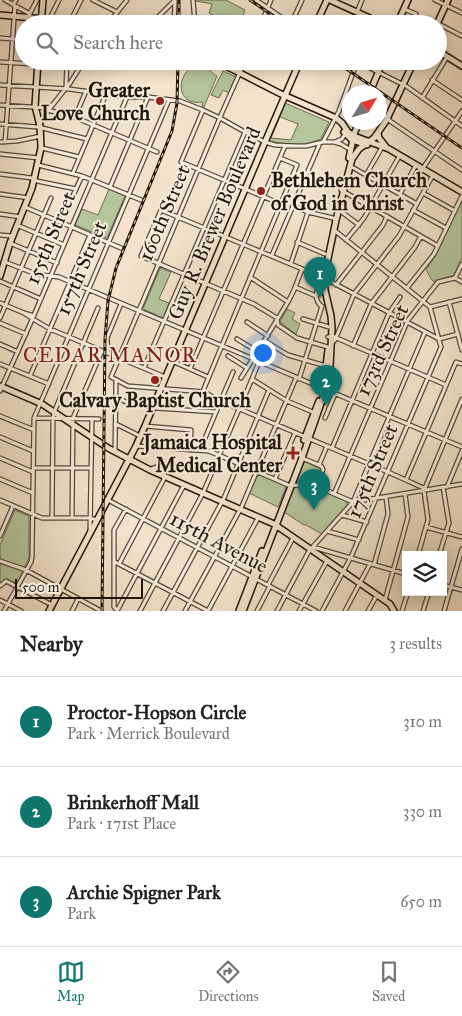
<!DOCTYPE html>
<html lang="en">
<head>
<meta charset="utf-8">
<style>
  body { margin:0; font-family:"IM FELL Great Primer",serif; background:#f6f6f6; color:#222 }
  .controls { position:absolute; right:15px; bottom:15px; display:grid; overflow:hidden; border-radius:0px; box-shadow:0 2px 12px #0003 }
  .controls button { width:45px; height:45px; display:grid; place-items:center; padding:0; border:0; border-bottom:1px solid #e0e0e0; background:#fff; color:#222; font:25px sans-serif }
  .compass { position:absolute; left:342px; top:85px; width:45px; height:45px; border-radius:50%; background:#fff; box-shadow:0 2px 12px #0003; rotate:52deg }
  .scale { position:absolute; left:15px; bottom:12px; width:128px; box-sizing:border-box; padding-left:5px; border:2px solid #201608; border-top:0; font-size:14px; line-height:18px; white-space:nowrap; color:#201608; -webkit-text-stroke:4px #f7edde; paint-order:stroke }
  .you { position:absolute; left:262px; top:352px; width:18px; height:18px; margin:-12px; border:4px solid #fff; border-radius:50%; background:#1a73e8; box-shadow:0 0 0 8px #1a73e833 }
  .badge { display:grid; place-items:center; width:32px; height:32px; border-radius:50%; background:#0f766e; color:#fff; font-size:16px; font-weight:700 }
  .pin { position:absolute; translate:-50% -41px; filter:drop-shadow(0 1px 2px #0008) }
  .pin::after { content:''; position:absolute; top:26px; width:18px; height:15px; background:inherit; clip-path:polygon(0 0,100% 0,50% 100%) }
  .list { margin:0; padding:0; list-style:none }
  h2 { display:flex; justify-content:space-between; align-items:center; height:65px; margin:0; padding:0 20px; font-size:21px }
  h2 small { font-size:16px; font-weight:400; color:#767676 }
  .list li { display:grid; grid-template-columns:32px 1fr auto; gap:15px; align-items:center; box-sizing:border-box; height:90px; padding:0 20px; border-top:1px solid #e0e0e0 }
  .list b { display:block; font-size:19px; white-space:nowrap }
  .list p { margin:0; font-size:16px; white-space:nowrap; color:#767676 }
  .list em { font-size:16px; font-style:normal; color:#767676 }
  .icon { flex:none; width:28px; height:28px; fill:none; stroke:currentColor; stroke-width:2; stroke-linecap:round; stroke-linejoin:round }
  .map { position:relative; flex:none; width:462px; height:611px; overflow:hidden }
  .search { position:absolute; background:#fff; box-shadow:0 2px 12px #0003; left:15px; right:15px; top:15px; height:55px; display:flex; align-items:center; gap:12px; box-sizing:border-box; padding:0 18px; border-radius:28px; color:#767676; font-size:19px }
  .sheet { height:335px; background:#fff }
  nav { display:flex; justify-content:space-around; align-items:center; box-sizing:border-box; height:70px; border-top:1px solid #e0e0e0; background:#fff; font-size:14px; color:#767676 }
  nav a { display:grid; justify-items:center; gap:2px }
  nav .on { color:#0f766e }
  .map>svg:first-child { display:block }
</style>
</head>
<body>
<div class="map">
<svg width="462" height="611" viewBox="0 0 462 611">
  <rect width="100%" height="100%" fill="#f3e3cc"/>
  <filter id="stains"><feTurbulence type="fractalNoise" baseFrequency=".004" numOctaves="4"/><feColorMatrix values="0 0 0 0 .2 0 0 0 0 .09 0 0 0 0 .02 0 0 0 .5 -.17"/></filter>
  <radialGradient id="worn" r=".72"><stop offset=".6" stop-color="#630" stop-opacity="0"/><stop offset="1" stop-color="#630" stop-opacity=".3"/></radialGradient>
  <path fill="#b5c59d" stroke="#6a6e52" d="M196,0H226L245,10L240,24H219L215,20V16L209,13L212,4L196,1Z
    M200,64C211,67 210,73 217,76L204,107L202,106L203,102C172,107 177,67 200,64Z
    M223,71L236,77L229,93L223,90L219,98L211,95Z
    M285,103L329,122L321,139C317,140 314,142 310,143C297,147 281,143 268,141L278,118L279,119L271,138L291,140L298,124L278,116Z
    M109,189L125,196L107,238L75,225L82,209L98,215Z
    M462,199V257L454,275L452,276L437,280L434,282L431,279L426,269L435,257Z
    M160,268L171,272L159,299L169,303L163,318L143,309Z
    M287,309L295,313L292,319L300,324L296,334L281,323L280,321Z
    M303,461L321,469L315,484L295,483Z
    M259,474L285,486L286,487L278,507L249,493L257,476Z
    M293,487L318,488L345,500L347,503V505L322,534L306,525H304L284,512Z
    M15,510L29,516V558L17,584C9,581 7,577 0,584V545Z"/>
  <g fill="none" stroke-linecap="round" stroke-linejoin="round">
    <defs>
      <path id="minor" d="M5,0L30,14
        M93,0L117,12
        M193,0L195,24
        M256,0L291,24
        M435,0L462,13
        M13,5L16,0
        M404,9L416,14
        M357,12L362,0
        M29,15L37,0
        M49,20L59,0
        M437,23L462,36
        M69,24L81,0
        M108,24L127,0
        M151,24L175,0
        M174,24L175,1
        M261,24L271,0
        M291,24L302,0
        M0,38L24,40
        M245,61L221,115L111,377L128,386L205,392L214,398L221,401L388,472L428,490
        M353,61L368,67L406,86L462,126
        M0,62L66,66
        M432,80L462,100
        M0,85L69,89L127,97H148L180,101L203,110L220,118L245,132L265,142L275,145L296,146H306L323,142H334L341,144L351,150
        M66,88L67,61
        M422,98L447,57
        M0,105L47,108L51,111L72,116L157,152
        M203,110L181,162L281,204
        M380,114L387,117L390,121L462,170
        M75,117L86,91
        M0,124L38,127L87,139
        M40,125L43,117L70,83L84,61
        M0,142L17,141L41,136
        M5,142L15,6
        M323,142L339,111L357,62
        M335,142L342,139L345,134
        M42,148L79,157
        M0,154L39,158
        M38,165L82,176L141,200
        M350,166L417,204
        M423,168L462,111
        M73,173L106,94
        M0,174L32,178L37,181L76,189
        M366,175L381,149
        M110,187L148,97
        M341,190L438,246
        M423,193L455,211
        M0,194L29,198
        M400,194L416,165
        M293,206L308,212L337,219
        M25,207L121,248
        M339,210L359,225
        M413,210L446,228
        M0,214L21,217
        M61,222L82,176
        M17,225L64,245
        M334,230L430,307
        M0,235L12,236
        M346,240L364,218L400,155
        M297,242L325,254
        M10,243L57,263
        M272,255L320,143
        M5,262L36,274L59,277L462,447
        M291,263L308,212
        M250,277L288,302
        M455,278L462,282
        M0,281L41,299
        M321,281L319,282C317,292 313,298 321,306
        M336,285L383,225L387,216
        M295,287L316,296
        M407,288L434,254L462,196
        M449,302L462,350
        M0,303L24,313L34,316
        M430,307L462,299
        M24,313L33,319L50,329L165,377
        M0,318L51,198
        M303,319L329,327
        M247,322L268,336
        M0,323L26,334
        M328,337L332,336L446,385
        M237,339L258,352
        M439,339L458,334
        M265,341L288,355L326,366
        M0,344L18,352
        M331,344L335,340L354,294L399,236L433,175
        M353,346L371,304L415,247L421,236
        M331,348L297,338L278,325L277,318L254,304L141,256L161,210L324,278L439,339
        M108,353L107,338L121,304
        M228,356L247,368
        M172,361L208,377
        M0,364L49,384
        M144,368L245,132
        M190,369L285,146
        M30,376L90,235
        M241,378L288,302L294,290L302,269
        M252,379L287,401L315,413
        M299,379L322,306
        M0,391L31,322L127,97
        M203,391L297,165L280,158
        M116,397L130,404L151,406L155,408L216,412
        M0,416L34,430
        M34,418L99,419
        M325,418L335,394
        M116,424L140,436
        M145,426L191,430L190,450
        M0,437L33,451
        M136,446L209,451L288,485L316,486L353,502L462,484
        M332,448L389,313L400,297
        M200,450L233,372
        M115,451L116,380
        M0,458L33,472
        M302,458L319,465
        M33,468H91
        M150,470C157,464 170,467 178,469
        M0,479L33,493
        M275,479L295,433
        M406,480L456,362L462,364
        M316,486L323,470L322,467L319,465L327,446
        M447,487L462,451
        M334,494L408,320L438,282L455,278L462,264
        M0,500L42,518H89L97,520
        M108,500L316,611
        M342,515L367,522
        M52,518L53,418L55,410L98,308
        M72,518L73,418L102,351
        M426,527L462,537
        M90,531L92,419
        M327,531L359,540
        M0,536L13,506
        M313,547L406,574
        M418,555L428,520L424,491L425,488L462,399
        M439,555L449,523L443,487
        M0,561L26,570L101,611
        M115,562L208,611L258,518
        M119,564L165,477
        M374,565L388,514L386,497
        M268,585L293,538
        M443,585L462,590
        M0,586L6,581L52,605
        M0,600L21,611
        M385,600L408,517L405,494
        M117,610L114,607V530L126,509
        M4,611L31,562L32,557L34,418L169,100
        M72,611L78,599
        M117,611L184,485
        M140,611L203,493L252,379L258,364L257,361
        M163,611L224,498L269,390
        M185,611L242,506L296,378
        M257,611L270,586
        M277,611L309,551L353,502L425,332
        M299,611L327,561
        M322,611L351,557L441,347L430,307
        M345,611L370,564
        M368,611L377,595
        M402,611L408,592
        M423,611L429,592
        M444,611L462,549"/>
      <path id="major" d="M330,0L383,24
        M0,15L101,24
        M41,24L43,0
        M316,24L327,0
        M397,24L408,0
        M437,24L448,0
        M438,51L462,66
        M215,61L238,72L281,94L336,118L342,123L348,132L354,136L389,149L462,192
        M370,92L383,61
        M344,132L352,140L367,145
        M378,133L379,138L387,148
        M349,158L354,134L359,122
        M0,276L10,243L32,188L41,148L40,126L35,106L38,61
        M325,374L328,350
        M0,386L42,404L108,448L150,470L274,524L390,604L394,611
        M304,440L319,401
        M49,611L136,446L145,426L265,142L300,61
        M239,611L262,551
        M243,611L302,458L326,389L330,366L332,328L331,316L325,290L324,278L336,220L352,159L359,149L374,138L386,121L414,61"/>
    </defs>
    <use href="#minor" stroke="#554939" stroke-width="5.5"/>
    <use href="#major" stroke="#201608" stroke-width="8"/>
    <use href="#minor" stroke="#f7edde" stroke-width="3"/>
    <use href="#major" stroke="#f3e3cc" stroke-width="5"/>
    <defs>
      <path id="rail" d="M250,0L285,24
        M179,24V0
        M335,61L462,148
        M102,611L105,339L108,301L116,268L172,131L177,103L178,61"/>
    </defs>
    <use href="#rail" stroke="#201608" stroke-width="3"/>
    <use href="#rail" stroke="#f7edde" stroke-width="1" stroke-dasharray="4" stroke-linecap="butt"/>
  </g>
  <g fill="#8f2418" stroke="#f7edde" stroke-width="2">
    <circle cx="160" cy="101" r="5"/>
    <circle cx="261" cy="191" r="5"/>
    <circle cx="155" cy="380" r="5"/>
    <path d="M290.5 445.5h5v5h5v5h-5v5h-5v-5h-5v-5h5z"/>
  </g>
  <g text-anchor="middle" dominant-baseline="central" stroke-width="4" stroke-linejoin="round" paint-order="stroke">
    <g font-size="20" font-weight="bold" fill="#201608" stroke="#f7edde" text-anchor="end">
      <text x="150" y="90">Greater<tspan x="150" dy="23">Love Church</tspan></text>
      <text x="271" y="180" text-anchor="start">Bethlehem Church<tspan x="271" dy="23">of God in Christ</tspan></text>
      <text x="155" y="400" text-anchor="middle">Calvary Baptist Church</text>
      <text x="282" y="442">Jamaica Hospital<tspan x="282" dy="23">Medical Center</tspan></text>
    </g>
    <g font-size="20" fill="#201608" stroke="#f7edde">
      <text transform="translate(164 213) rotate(-67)">160th Street</text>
      <text transform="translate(214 223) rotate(-67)">Guy R. Brewer Boulevard</text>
      <text transform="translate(50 238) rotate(-67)">155th Street</text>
      <text transform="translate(81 268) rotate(-67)">157th Street</text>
      <text transform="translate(382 350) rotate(-65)">173rd Street</text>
      <text transform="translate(372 471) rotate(-67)">175th Street</text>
      <text transform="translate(219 542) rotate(28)">115th Avenue</text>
    </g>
    <g font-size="21" letter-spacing="1" fill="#7a1f14" stroke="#f7edde">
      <text x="110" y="355">CEDAR MANOR</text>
    </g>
  </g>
  <rect width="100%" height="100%" filter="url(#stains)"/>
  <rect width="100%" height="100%" fill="url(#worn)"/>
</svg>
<div class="controls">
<button><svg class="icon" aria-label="layers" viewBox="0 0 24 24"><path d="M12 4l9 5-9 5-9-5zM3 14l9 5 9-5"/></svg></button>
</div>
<svg class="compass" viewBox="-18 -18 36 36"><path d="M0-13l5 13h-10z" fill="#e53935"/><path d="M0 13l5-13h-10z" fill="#767676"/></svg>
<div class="scale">500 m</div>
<div class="you"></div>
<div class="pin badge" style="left:320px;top:298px">1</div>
<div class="pin badge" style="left:326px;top:406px">2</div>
<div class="pin badge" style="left:314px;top:510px">3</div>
<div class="search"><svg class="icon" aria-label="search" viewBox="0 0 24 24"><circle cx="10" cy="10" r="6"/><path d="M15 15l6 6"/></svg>Search here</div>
</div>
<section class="sheet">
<h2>Nearby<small>3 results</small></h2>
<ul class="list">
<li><span class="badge">1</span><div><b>Proctor-Hopson Circle</b><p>Park · Merrick Boulevard</p></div><em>310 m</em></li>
<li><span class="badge">2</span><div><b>Brinkerhoff Mall</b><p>Park · 171st Place</p></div><em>330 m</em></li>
<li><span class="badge">3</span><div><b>Archie Spigner Park</b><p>Park</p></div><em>650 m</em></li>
</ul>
</section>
<nav>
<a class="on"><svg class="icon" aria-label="map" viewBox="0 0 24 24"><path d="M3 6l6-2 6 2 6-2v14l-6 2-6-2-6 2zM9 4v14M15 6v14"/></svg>Map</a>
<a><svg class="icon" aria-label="directions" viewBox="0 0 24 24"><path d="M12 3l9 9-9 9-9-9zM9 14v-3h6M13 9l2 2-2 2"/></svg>Directions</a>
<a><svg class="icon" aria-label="saved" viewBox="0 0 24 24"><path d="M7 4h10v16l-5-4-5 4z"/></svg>Saved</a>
</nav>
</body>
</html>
